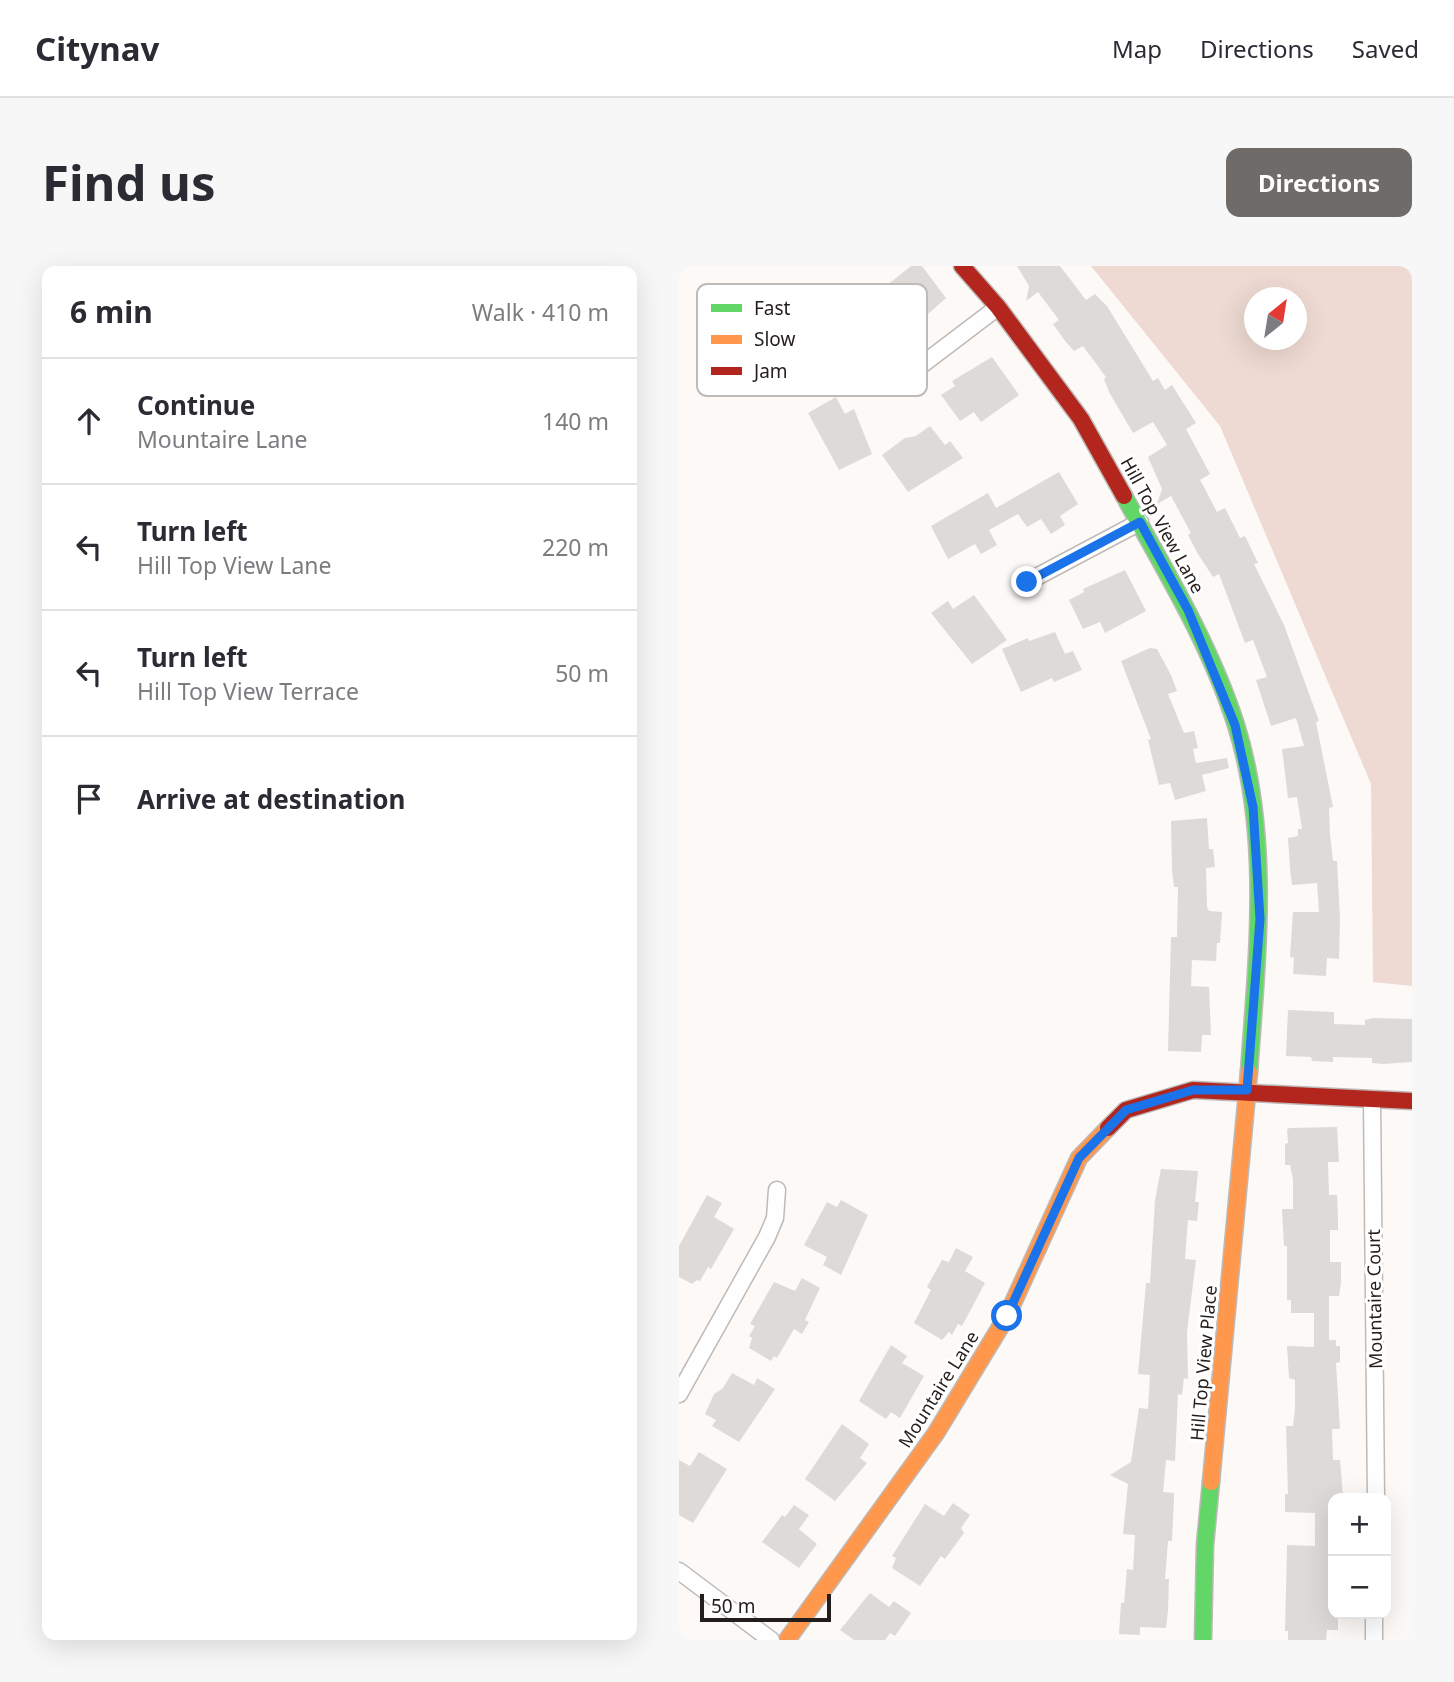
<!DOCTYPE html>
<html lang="en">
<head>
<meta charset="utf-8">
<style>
  body { margin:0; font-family:"Noto Sans",sans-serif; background:#f7f7f7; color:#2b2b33 }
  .controls { position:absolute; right:21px; bottom:21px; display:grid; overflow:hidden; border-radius:14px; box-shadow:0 7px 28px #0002 }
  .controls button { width:63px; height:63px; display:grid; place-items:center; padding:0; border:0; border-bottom:2px solid #e1e1e2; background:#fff; color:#2b2b33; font:35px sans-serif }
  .compass { position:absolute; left:565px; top:21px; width:63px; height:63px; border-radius:50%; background:#fff; box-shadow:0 7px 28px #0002; rotate:30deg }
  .scale { position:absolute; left:21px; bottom:18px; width:131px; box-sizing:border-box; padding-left:7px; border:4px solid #231e1c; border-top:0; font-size:19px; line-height:24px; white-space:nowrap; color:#231e1c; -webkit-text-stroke:5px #fff; paint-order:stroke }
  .stop { position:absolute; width:21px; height:21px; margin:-16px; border:5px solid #1a73e8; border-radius:50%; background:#fff }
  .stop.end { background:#1a73e8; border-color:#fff; box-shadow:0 2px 7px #0008 }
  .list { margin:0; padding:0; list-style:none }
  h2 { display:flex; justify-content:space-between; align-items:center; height:91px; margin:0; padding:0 28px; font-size:30px }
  h2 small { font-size:23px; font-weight:400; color:#7c7c81 }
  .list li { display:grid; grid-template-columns:46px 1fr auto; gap:21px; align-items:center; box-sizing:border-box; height:126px; padding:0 28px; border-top:2px solid #e1e1e2 }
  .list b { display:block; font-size:26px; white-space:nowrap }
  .list p { margin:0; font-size:23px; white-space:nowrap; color:#7c7c81 }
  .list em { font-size:23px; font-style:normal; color:#7c7c81 }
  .icon { flex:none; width:38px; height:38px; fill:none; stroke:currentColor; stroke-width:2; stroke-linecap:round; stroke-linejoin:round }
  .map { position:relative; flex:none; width:733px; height:1374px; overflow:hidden; border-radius:14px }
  header { display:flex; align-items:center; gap:42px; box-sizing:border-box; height:98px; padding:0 35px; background:#fff; border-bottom:2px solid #e1e1e2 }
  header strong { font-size:33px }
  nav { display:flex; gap:38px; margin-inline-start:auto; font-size:24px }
  .intro { display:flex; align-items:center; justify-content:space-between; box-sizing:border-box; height:168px; padding:0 42px }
  h1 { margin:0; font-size:49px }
  .button { padding:18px 32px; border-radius:14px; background:#6f6b69; color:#fff; font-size:24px; font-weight:700 }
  main { display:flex; gap:42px; padding:0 42px }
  aside { flex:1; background:#fff; border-radius:14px; box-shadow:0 7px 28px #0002 }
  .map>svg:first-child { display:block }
</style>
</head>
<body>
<header>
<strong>Citynav</strong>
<nav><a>Map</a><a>Directions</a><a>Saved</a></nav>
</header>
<div class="intro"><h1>Find us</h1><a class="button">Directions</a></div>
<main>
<aside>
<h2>6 min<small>Walk · 410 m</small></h2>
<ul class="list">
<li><svg class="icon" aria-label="ahead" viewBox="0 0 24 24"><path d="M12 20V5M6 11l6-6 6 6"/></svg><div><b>Continue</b><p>Mountaire Lane</p></div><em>140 m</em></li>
<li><svg class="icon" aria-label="left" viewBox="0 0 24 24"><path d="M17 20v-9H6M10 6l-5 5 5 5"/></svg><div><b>Turn left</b><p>Hill Top View Lane</p></div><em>220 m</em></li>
<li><svg class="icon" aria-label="left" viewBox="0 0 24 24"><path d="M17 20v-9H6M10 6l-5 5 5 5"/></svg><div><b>Turn left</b><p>Hill Top View Terrace</p></div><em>50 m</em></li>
<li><svg class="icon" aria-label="arrive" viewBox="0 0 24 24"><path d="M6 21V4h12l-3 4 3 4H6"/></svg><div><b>Arrive at destination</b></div></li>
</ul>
</aside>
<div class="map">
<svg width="733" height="1374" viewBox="0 0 733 1374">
  <rect width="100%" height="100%" fill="#fcf9f7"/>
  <path fill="#eedad2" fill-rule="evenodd" d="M412,0H727L733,4V720L694,716L692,518L541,160ZM576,32H618V74H576Z"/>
  <path fill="#dedad8" d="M232,0H243L267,32L233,62L230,59L217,69L196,44L209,33L202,24Z
    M338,0H381L407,34L416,28L428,40L474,115L479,112L486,124L493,119L517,157L507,163L531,208L521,214L525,221L538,246L546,242L561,272L566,270L579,297L575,298L605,359L640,455L637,456L654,541L650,542L651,568L654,595H658L661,652L660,693L648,692L647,710L614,708L615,692L611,691L614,646H640L638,617L613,619L611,602L609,572L619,570V563H623L618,531L609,532L603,483L625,480L617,452L592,460L577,414L588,411L574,374L566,377L540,308L534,311L519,288L509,269L512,267L492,230L478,238L483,223L469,191L488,179L474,156L454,167L430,126L425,113L427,111L404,80L395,85L386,75L374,58L380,54L359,26L347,35L350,20Z
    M313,91L340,129L302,156L295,146L281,155L262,129L276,120L273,115Z
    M157,131L166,148L175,143L193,188L160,204L129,147Z
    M251,160L266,179L271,175L284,192L229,226L203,189L226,172L237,170Z
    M380,206L399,238L381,250L386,259L372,268L362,253L348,261L339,248L310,264L318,279L302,288L296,278L269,293L252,260L309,227L317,242Z
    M446,304L467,345L426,367L421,356L404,363L390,334L405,326L404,323Z
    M295,329L328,374L293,398L252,347L269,335L274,343Z
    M376,366L386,388L394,385L403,404L375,416L373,412L342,426L323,383L349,372L350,375Z
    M471,382L478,383L492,409L498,425L489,428L505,467L515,465L519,482L514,483L517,497L548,492L550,502L523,509L527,525L496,534L491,517L480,519L469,474L472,473L442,395Z
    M528,552L530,583H534L536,601L527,602L528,641L530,645L543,646L541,677H538L537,695L513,694L512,720L530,721L532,769H523L522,786L489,785L492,671H498L499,621H495L493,605L492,555Z
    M609,744L655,746V758L686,759V754L694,752L733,753V796L704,798L693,797V792L654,791V796L633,795L632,791L607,790Z
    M658,861L660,896H649L650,929H658L659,951V964H651V996H662V1016L660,1030H650V1074H657V1080H661V1096L657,1097L661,1163H653L654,1194H661L664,1229H655L652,1273H654V1348H659V1364H648L647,1374H609V1365H606L608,1279L636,1280V1247L606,1246V1228H609L607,1160H614L616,1142V1114L610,1112L608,1080L635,1081V1047H612V1034H608V980H605L603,943H614V913L611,899H606V878L609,877L608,863L611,862Z
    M482,903L519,905L516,936H520L518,955L509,954L506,993L517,994L508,1066L509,1113L505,1112L503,1129L499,1128L496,1195L487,1194L484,1226L495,1227V1232L493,1275H489L486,1313H490L489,1345L487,1362L461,1361V1369L440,1368L442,1337H445L448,1303L454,1304L456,1269L444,1268L449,1218L431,1209L452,1196L460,1142L469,1143L471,1109L459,1108L467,1017H471L476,934Z
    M28,929L43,937L35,951L55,963L32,1003L29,1001L21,1015L18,1014L13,1018L0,1011V980Z
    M162,934L189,949L162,1009L144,999L148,991L125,979L148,936L158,941Z
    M277,982L294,991L286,1005L306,1017L283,1060L279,1058L273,1069L270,1066L263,1074L235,1057L252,1024L248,1021L263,994L270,996Z
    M123,1012L141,1022L126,1054L130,1056L123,1068L115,1063L98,1092L95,1090L92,1095L70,1082L73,1072L70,1070L76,1060L71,1058L95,1016L116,1025Z
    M212,1079L228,1090L223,1097L245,1110L221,1152L212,1146L207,1153L180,1135Z
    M53,1107L75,1119L78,1112L96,1123L60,1176L33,1160L37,1154L26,1148L35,1128L44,1122Z
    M163,1158L190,1178L181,1192L188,1197L156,1235L126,1213Z
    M20,1186L48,1203L14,1257L0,1249V1194L11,1200Z
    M274,1237L291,1249L282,1262L285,1267L266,1293L262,1290L241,1320L213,1302L217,1292L213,1290L246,1238L265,1250Z
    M115,1239L130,1249L120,1263L138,1278L120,1302L83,1276L103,1249L106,1251Z
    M191,1327L210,1341L215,1335L232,1347L216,1370L211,1367L206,1374H175L161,1364Z"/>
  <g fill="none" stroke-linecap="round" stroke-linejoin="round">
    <defs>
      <path id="street" d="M215,120L319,41
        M348,316L461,256
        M693,834L697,1232
        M0,1128L88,971L96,952L98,924
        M0,1305L92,1374
        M695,1374V1348"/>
      <path id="fast" d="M445,230C486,304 531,378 557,459C592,570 578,692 570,806
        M524,1374L526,1279L532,1216"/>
      <path id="slow" d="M532,1216L570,806
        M108,1374L257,1167L328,1050L400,892L429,862"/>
      <path id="jam" d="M283,0L319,41L402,153L445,230
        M429,862L447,844L514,824L733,835"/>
    </defs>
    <use href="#street" stroke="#bebab8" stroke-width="19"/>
    <use href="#fast" stroke="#bebab8" stroke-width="19"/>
    <use href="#slow" stroke="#bebab8" stroke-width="19"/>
    <use href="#jam" stroke="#bebab8" stroke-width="19"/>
    <use href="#street" stroke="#fffefe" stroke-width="16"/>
    <use href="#fast" stroke="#63d668" stroke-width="16"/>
    <use href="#slow" stroke="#ff974d" stroke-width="16"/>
    <use href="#jam" stroke="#b3261e" stroke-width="16"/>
  </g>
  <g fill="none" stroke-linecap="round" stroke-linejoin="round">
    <path stroke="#1a73e8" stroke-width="9" d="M328,1050L400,892L447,844L514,824H568L581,653L574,541L556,459L509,344L461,256L348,316"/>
  </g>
  <g text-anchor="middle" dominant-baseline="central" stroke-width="6" stroke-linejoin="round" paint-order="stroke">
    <g font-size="18" fill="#231e1c" stroke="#fff">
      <text transform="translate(484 259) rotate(61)">Hill Top View Lane</text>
      <text transform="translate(695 1033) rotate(-91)">Mountaire Court</text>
      <text transform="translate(524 1097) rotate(-85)">Hill Top View Place</text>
      <text transform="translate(259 1123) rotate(-58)">Mountaire Lane</text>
    </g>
  </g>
  <rect x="18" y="18" width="230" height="112" rx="10" fill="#fff" stroke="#bdbcbb" stroke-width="2"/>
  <rect x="32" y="38" width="31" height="8" fill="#63d668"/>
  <rect x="32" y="69" width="31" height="9" fill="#ff974d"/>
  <rect x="32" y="101" width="31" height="8" fill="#b3261e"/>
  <g font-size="19" fill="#231e1c">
    <text x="75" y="49">Fast</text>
    <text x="75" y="80">Slow</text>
    <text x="75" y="112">Jam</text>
  </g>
</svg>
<div class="controls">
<button>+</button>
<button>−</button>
</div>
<svg class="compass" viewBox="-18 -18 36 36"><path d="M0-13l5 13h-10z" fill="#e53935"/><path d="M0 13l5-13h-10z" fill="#7c7c81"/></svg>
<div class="scale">50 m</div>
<div class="stop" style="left:328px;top:1050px"></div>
<div class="stop end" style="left:348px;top:316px"></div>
</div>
</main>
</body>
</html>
